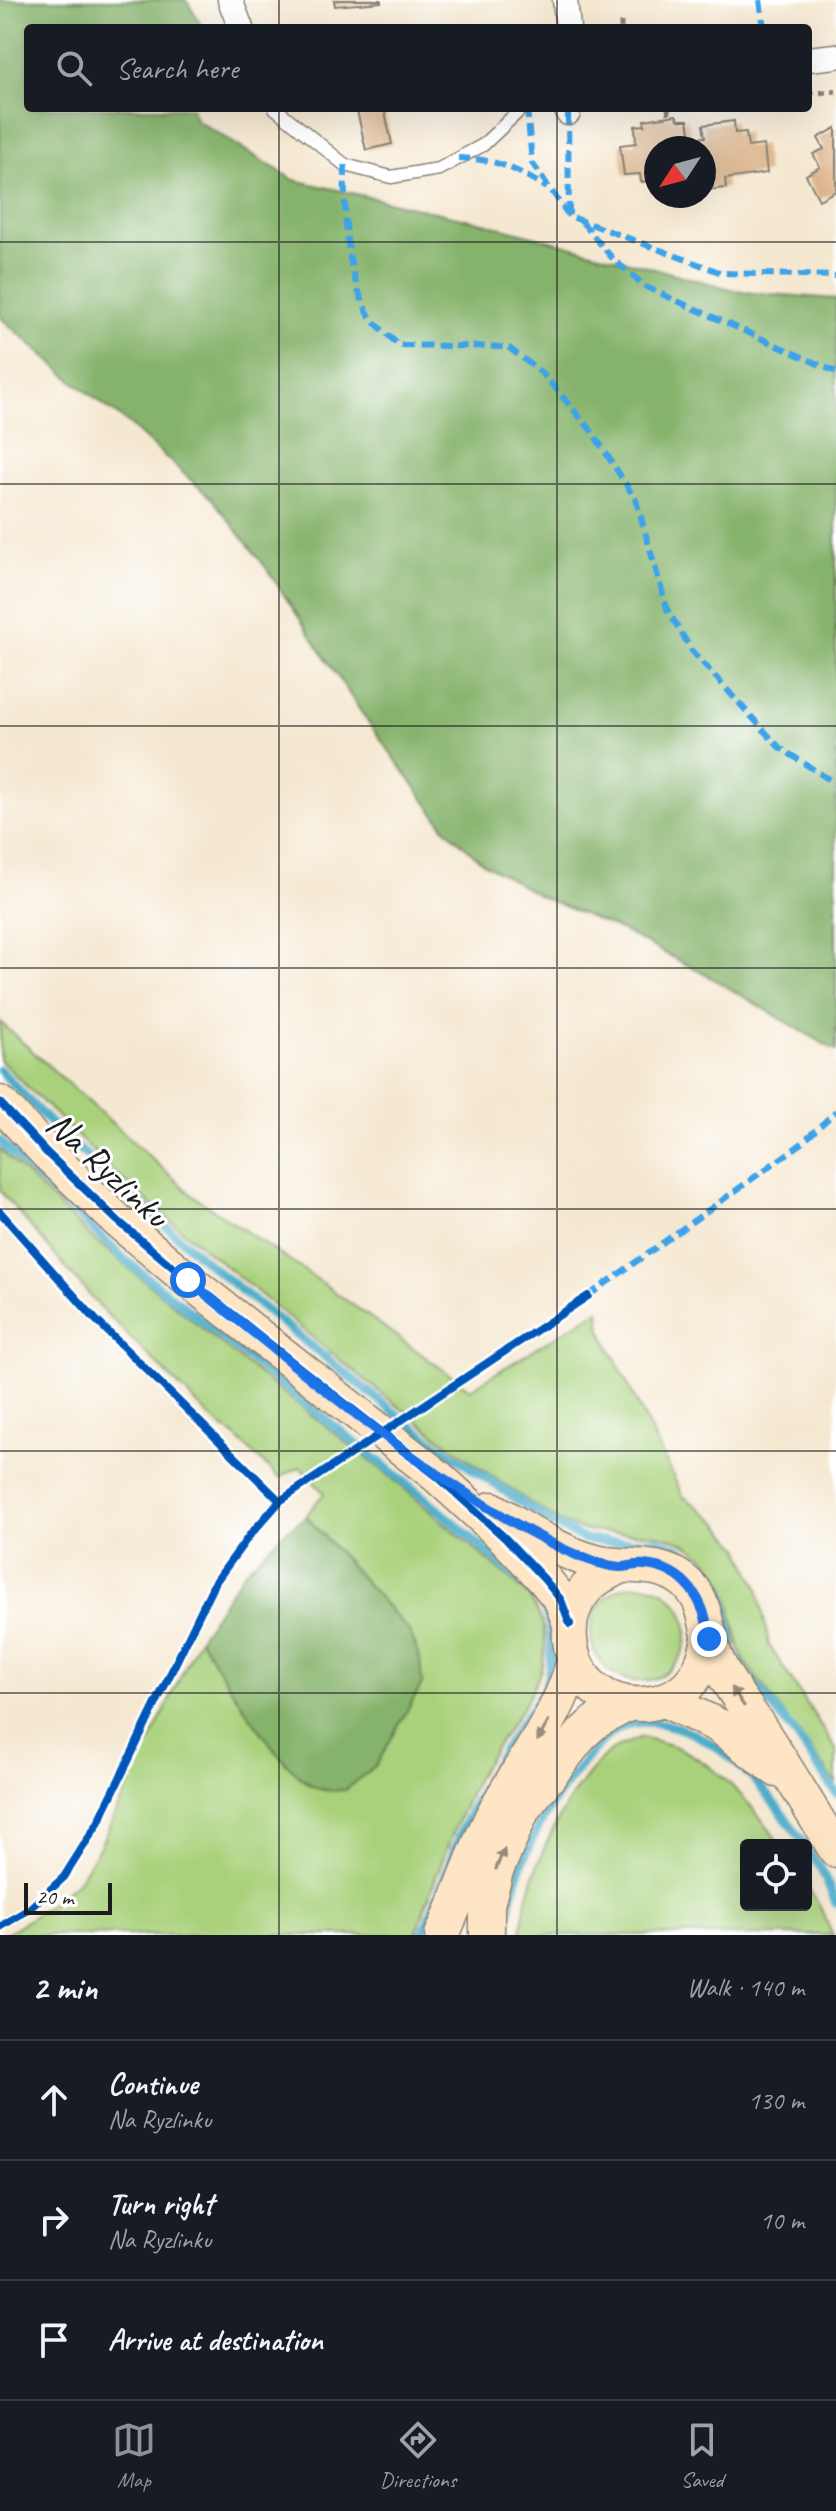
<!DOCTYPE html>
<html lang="en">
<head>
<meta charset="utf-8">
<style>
  body { margin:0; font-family:Caveat,sans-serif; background:#20242c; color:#f1f3f6 }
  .controls { position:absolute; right:24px; bottom:24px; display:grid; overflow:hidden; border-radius:8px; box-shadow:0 8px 32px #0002 }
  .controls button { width:72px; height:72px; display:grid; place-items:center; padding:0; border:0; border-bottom:2px solid #363941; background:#171b24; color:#f1f3f6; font:40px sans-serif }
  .compass { position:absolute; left:644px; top:136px; width:72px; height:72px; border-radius:50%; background:#171b24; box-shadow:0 8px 32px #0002; rotate:234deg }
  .scale { position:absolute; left:24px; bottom:20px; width:88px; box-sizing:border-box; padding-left:8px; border:4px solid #1c1c1c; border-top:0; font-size:22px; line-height:28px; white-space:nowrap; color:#1c1c1c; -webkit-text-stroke:6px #fff; paint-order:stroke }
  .stop { position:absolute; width:24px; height:24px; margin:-18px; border:6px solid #1a73e8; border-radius:50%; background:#fff }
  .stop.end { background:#1a73e8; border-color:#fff; box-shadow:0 2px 8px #0008 }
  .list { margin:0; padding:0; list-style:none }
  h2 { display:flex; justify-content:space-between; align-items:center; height:104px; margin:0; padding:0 32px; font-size:34px }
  h2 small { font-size:26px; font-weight:400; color:#9ea1a6 }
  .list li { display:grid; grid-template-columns:52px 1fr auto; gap:24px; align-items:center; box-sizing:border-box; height:120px; padding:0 32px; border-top:2px solid #363941 }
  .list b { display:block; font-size:30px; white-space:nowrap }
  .list p { margin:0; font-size:26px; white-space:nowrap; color:#9ea1a6 }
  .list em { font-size:26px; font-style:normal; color:#9ea1a6 }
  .icon { flex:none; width:44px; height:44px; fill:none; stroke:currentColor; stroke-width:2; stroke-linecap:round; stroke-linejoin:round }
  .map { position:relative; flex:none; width:836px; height:1935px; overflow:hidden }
  .search { position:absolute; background:#171b24; box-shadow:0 8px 32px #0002; left:24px; right:24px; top:24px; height:88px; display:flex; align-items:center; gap:20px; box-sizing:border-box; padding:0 28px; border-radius:8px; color:#9ea1a6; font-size:30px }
  .sheet { height:464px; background:#171b24 }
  nav { display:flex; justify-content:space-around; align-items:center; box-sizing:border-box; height:112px; border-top:2px solid #363941; background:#171b24; font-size:22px; color:#9ea1a6 }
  nav a { display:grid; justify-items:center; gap:4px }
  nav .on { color:#8c9099 }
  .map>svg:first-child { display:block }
</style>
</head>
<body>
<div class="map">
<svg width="836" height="1935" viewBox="0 0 836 1935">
  <rect width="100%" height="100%" fill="#fff"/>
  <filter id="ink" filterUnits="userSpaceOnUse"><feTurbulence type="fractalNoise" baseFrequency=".0125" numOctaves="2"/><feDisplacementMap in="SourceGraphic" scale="16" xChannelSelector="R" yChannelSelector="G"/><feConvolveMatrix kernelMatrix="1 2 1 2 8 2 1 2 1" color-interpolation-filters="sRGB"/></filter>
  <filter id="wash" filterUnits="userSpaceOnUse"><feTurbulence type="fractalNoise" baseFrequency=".006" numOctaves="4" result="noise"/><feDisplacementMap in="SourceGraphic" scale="32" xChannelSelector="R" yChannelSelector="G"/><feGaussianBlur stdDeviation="1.8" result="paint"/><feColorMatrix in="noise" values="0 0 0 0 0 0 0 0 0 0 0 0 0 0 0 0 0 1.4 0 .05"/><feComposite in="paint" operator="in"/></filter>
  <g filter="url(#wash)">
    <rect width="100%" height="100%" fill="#f5e8d1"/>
    <path fill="#a9d17c" stroke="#62764c" stroke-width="2" d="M0,1022L192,1195L321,1282L470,1389L599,1310L601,1330L683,1496L716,1520L740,1548L758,1588L769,1645L836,1749V1783L744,1661C727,1622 738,1582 699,1553C663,1525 629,1536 589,1531C568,1528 551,1516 534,1505C447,1447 365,1381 284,1314C232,1270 177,1229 126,1182C83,1143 42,1101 0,1060Z
      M0,1149L92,1238L251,1368L386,1473L522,1589C584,1658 505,1721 476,1780C452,1830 434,1883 415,1935H5L48,1906L76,1883L98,1850L199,1638L234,1693L286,1764L409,1631L306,1516L324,1493L300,1467L279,1478L234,1435L214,1421L99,1306L0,1191Z
      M591 1633a48 48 0 1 1 96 0a48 48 0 1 1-96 0Z
      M642,1737C655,1741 671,1744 683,1750C723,1771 755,1807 780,1845H746V1905H806V1885L819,1905L833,1935H521C526,1875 563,1794 608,1753C617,1746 631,1742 642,1737Z"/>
    <path fill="#86b36c" stroke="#516844" stroke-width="2" d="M0,0H186L203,28H28V108H192L196,120L294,180L488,224L742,292L836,299V1051L710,977L625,932L540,896L483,863L445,828L361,712L267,569L213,500L129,424L74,382L0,317Z
      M306,1516L409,1631L420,1659L422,1684L377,1764L346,1790C338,1790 328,1792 320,1789C284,1779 221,1672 199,1638L245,1571L279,1537Z"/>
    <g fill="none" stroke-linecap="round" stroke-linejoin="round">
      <path stroke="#4cadcb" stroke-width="9" d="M0,1070L51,1124L212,1267L420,1433L553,1524L584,1539L610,1542L658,1541L677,1548L709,1569L723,1591L733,1653L743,1671L793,1731L836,1793
        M0,1141L123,1258L431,1503L536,1594C554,1618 554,1647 548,1676C544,1695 531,1708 521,1724C501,1752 484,1783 469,1815C450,1854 441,1896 421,1935
        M806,1847L820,1867L836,1903
        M506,1935C511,1878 532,1829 566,1784C582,1764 599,1738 622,1727C636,1721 649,1721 664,1724C727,1737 769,1795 805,1845"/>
    </g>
    <g id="blocks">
      <path fill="#ddb68d" d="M334,0H381V2L335,6Z
        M372,108H384L392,144L366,150L357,111Z
        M676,115L679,120H688L691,138L705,137L703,125L734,121L735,133L746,132L748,147L764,145L767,173L725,179L726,188L704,190V148H656V181L641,182L640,174L624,175L620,145L636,143L635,126L645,125L644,120Z
        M836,128V191L819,200L806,175L820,167L813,154L824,149L818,138Z"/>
    </g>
  </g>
  <g filter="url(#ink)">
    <use href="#blocks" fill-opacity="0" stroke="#888276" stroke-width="2"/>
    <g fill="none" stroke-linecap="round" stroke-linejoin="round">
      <defs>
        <path id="lane" d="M275,108L345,165L391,177L439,169L483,145L522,108"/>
        <path id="street" d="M230,0L241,28
          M565,0L568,28
          M808,59L836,56
          M568,108V113"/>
        <path id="secondary" d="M0,1103L48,1154L118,1221L188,1280L437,1476L505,1538L544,1579L561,1600L570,1624
          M492,1509C524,1528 559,1553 596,1562C626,1570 657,1559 684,1581C709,1601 704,1630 716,1658C727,1685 746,1706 761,1730C787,1769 811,1810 836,1850
          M620,1567C607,1573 595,1578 585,1590C561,1618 566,1665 595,1689C624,1712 671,1709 694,1678C703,1666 706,1653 709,1639
          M664,1700L719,1726L777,1770
          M442,1935C461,1894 474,1851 495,1811C522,1762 560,1715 574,1660
          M487,1935V1905L496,1871L523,1809L583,1733L595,1722L628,1704"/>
      </defs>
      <use href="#lane" stroke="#888276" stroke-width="15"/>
      <use href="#street" stroke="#888276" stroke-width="27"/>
      <use href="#secondary" stroke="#888276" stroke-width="37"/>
      <path stroke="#888276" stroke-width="5" stroke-dasharray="6 6" stroke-linecap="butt" d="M621,28V20
        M808,94L836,91
        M668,108L669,116"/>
      <use href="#lane" stroke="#fff" stroke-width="12"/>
      <use href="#street" stroke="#fff" stroke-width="24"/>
      <use href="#secondary" stroke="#fde5c5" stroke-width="34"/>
      <path stroke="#3da2ea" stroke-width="6" stroke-dasharray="12 6" stroke-linecap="butt" d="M760,0L764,28
        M527,108L532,163L569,216
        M568,113L569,216L722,273L836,276
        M458,158C496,159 515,168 547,188
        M345,165C344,214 345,268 368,313C374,324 389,335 398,345L508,347L543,374L591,430L636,500L667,609L692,651L779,747L836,784
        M582,222L613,259L646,287L836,372
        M588,1296L801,1144L836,1111"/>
      <defs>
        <path id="cycleway" d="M0,1103L48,1154L118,1221L188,1280L437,1476L505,1538L544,1579L561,1600L570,1624
          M0,1212L95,1319L280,1501
          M0,1927L29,1909L64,1877L98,1823L214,1584L249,1536L280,1501L588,1296"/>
      </defs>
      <use href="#cycleway" stroke="#fff" stroke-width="13"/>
      <use href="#cycleway" stroke="#0057b8" stroke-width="8"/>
    </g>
    <defs><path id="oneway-solid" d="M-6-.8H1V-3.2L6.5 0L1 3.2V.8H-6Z" transform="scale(2)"/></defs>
    <g fill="#988b79">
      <use href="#oneway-solid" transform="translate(738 1697) rotate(-124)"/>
      <use href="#oneway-solid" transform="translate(543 1731) rotate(120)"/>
      <use href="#oneway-solid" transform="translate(500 1859) rotate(-68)"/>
    </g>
  </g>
  <g fill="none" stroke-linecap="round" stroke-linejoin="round" filter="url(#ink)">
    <path stroke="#1a73e8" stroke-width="10" d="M188,1280C305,1372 418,1474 551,1543C572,1554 596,1565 620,1567C628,1567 636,1564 644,1565C685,1568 706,1601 709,1639"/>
  </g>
  <path fill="none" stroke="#1c1c1c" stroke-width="2" stroke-opacity="0.55" d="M279,0V28M557,0V28M279,108V1935M557,108V1935M0,242H836M0,484H836M0,726H836M0,968H836M0,1209H836M0,1451H836M0,1693H836"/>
  <g text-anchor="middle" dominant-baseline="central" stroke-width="6" stroke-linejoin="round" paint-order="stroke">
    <g font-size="38" fill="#1c1c1c" stroke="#fff">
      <text transform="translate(108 1169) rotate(43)">Na Ryzlinku</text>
    </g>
  </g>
</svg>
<div class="controls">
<button><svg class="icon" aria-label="locate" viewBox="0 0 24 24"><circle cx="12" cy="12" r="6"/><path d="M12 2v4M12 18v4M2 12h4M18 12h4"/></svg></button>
</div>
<svg class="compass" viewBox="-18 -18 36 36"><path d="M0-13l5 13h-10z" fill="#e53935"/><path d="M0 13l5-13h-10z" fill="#9ea1a6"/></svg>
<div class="scale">20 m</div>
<div class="stop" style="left:188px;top:1280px"></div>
<div class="stop end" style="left:709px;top:1639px"></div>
<div class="search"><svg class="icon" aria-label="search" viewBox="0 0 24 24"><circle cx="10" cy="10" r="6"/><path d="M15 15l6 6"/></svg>Search here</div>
</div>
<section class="sheet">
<h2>2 min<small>Walk · 140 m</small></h2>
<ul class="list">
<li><svg class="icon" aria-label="ahead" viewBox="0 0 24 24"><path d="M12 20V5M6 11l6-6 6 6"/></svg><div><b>Continue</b><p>Na Ryzlinku</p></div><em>130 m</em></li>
<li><svg class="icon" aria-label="right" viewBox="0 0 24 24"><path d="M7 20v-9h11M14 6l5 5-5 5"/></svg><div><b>Turn right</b><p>Na Ryzlinku</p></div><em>10 m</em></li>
<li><svg class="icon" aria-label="arrive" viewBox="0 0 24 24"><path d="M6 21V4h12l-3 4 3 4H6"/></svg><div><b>Arrive at destination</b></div></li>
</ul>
</section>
<nav>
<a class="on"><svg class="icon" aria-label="map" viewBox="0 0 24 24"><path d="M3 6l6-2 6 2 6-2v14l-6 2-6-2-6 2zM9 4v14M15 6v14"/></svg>Map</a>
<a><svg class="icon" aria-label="directions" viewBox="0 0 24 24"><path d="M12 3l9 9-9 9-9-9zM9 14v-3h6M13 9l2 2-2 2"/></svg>Directions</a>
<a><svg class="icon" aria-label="saved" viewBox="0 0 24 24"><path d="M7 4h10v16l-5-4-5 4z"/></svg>Saved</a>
</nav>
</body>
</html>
